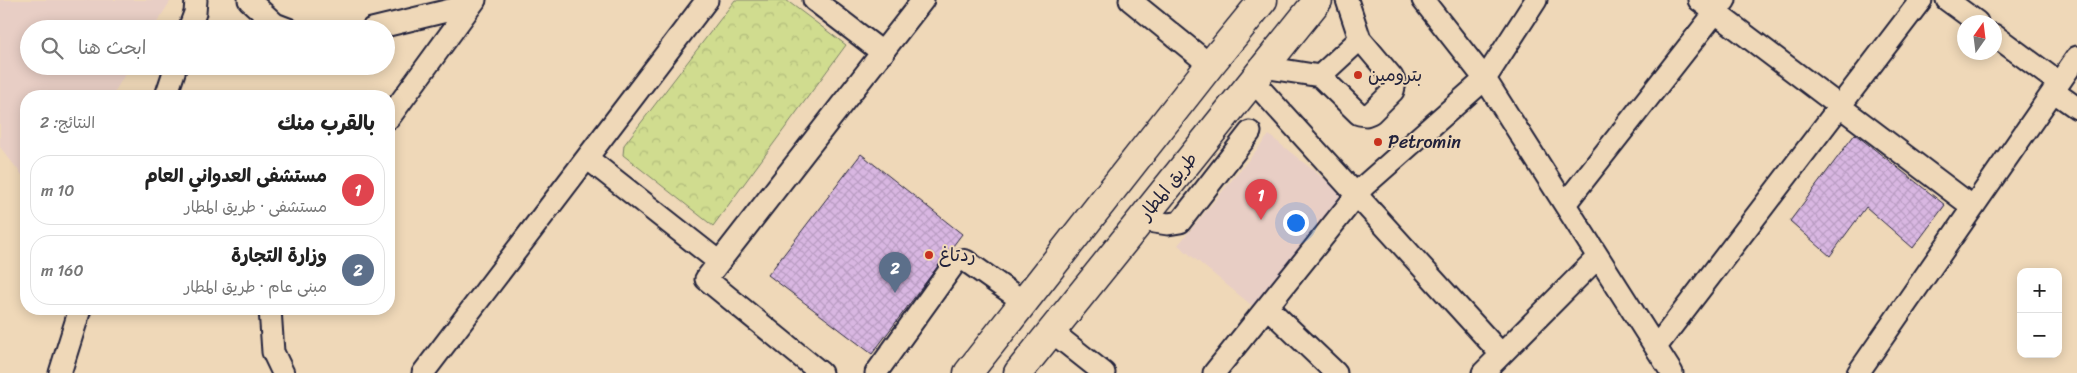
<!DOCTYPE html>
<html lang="ar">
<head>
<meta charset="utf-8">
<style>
  body { margin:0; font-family:Sriracha,"Playpen Sans Arabic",sans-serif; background:#f2f2f2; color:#222; direction:rtl }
  .controls { position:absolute; right:15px; bottom:15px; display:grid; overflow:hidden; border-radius:10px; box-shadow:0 2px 12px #0003 }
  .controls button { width:45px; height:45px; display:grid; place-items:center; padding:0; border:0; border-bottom:1px solid #e0e0e0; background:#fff; color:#222; font:25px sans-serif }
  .compass { position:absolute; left:1957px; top:15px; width:45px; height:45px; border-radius:50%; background:#fff; box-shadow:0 2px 12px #0003; rotate:14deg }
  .you { position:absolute; left:1295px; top:222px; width:18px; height:18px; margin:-12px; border:4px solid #fff; border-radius:50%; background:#1a73e8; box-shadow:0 0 0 8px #1a73e833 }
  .badge { display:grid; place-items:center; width:32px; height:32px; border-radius:50%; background:#2563eb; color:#fff; font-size:16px; font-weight:700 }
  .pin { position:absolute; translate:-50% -41px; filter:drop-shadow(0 1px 2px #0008) }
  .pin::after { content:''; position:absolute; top:26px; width:18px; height:15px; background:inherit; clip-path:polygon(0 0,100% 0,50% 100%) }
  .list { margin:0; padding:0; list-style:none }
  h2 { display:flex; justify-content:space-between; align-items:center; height:65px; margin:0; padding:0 20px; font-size:21px }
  h2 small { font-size:16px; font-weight:400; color:#767676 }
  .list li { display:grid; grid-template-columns:32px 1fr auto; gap:15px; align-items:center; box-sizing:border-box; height:70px; margin:0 10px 10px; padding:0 10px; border:1px solid #e0e0e0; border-radius:20px }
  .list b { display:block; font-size:19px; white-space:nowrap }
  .list p { margin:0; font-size:16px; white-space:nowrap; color:#767676 }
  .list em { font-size:16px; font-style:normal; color:#767676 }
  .icon { flex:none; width:28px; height:28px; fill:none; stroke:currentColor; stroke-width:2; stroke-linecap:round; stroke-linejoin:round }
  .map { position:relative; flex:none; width:2077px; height:373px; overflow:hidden; direction:ltr }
  .search { position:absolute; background:#fff; box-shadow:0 2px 12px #0003; left:20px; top:20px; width:375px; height:55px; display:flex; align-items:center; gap:12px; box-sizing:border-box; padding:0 18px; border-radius:28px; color:#767676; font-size:19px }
  .panel { position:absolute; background:#fff; box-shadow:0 2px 12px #0003; left:20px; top:90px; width:375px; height:225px; border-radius:20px; direction:rtl }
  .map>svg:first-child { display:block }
</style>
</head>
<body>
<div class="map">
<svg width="2077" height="373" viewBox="0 0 2077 373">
  <defs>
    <pattern id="forest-crowns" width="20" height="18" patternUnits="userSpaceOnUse" patternTransform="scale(1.25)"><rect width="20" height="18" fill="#d0dc8f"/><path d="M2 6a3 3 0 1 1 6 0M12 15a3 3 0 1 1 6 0" fill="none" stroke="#b2bc7c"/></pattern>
    <pattern id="building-cross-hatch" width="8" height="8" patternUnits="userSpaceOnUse" patternTransform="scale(1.25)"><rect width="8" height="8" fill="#d9b7e2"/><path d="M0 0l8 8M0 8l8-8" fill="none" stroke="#ba9dc3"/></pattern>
  </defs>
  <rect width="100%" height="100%" fill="#efd8b8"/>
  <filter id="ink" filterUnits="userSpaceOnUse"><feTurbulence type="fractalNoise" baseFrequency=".02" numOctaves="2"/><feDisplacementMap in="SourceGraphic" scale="10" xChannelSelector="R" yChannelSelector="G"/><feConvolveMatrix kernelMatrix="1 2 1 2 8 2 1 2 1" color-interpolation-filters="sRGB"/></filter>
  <g filter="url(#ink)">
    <path fill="#e8cec5" d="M0,0H171L153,29H29V66H130L112,96H26V180L0,147Z
      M1269,135L1343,194L1255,308L1178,245Z"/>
    <path fill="url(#forest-crowns)" stroke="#797f65" d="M735,0H786L846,45L713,226L623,155L624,145Z"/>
    <path fill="url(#building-cross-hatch)" stroke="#22223b" d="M1855,134L1945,205L1913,248L1866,207L1830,256L1790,221Z
      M861,154L962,234L872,354L768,275Z"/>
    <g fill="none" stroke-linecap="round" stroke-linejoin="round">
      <defs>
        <path id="minor" d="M249,0L275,24L288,29
          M814,0L883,53
          M1130,0L1210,65
          M1423,0L1485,79L1672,373
          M1699,0L1973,207
          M1947,0L1977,22
          M189,29L195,13L196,0
          M372,29L471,5
          M1994,35L2059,83
          M1264,67L1320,76L1360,39L1347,0
          M1320,76L1359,114L1366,115L1371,113L1393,91L1395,83L1392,77L1360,39
          M1253,81L1501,354
          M2053,91L2077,108
          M166,96L176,66
          M389,118L475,0
          M587,158L719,262
          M1565,204L1725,0
          M1141,220L1168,224L1180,222L1250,132
          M1267,307L1336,373
          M270,309L273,352L283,373
          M1051,331L1104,373
          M1656,347L1921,0
          M60,373L80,309
          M423,373L707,0
          M821,373L706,279L923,0
          M876,373L955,263L961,260L966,261L1024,302
          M1214,373L1364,186L1485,79L1536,0
          M1483,373L1598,257
          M1858,373L2077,57"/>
        <path id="major" d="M968,373L1210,65L1263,0
          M1018,373L1318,0"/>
      </defs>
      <use href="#minor" stroke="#22223b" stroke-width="25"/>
      <use href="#major" stroke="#22223b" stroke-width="31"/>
      <use href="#minor" stroke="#efd8b8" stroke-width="21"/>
      <use href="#major" stroke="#efd8b8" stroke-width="28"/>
    </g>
  </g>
  <g fill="#c8321e" stroke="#efd8b8" stroke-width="2">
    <circle cx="1358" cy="75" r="5"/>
    <circle cx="1378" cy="142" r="5"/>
    <circle cx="929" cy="255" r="5"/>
  </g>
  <g text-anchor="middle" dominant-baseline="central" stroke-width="4" stroke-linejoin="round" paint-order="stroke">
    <g font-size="18" fill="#22223b" stroke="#efd8b8" text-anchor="start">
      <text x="1368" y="75">بترومين</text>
      <text x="1388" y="142">Petromin</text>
      <text x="939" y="255">ردتاغ</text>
    </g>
    <g font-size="18" fill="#22223b" stroke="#efd8b8">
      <text transform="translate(1168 186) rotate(-51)">طريق المطار</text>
    </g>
  </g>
</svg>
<div class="controls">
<button>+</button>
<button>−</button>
</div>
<svg class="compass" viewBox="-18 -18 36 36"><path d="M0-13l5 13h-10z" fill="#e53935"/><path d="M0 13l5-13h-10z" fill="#767676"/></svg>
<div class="you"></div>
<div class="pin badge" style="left:1261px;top:220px;background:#e0444e">1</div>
<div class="pin badge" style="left:895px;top:293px;background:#5c6f8a">2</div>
<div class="search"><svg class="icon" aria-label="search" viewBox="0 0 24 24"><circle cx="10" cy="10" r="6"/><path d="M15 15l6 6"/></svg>ابحث هنا</div>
<section class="panel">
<h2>بالقرب منك<small>النتائج: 2</small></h2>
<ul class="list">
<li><span class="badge" style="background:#e0444e">1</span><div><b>مستشفى العدواني العام</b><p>مستشفى · طريق المطار</p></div><em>10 m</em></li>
<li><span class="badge" style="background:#5c6f8a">2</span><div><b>وزارة التجارة</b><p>مبنى عام · طريق المطار</p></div><em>160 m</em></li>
</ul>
</section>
</div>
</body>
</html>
